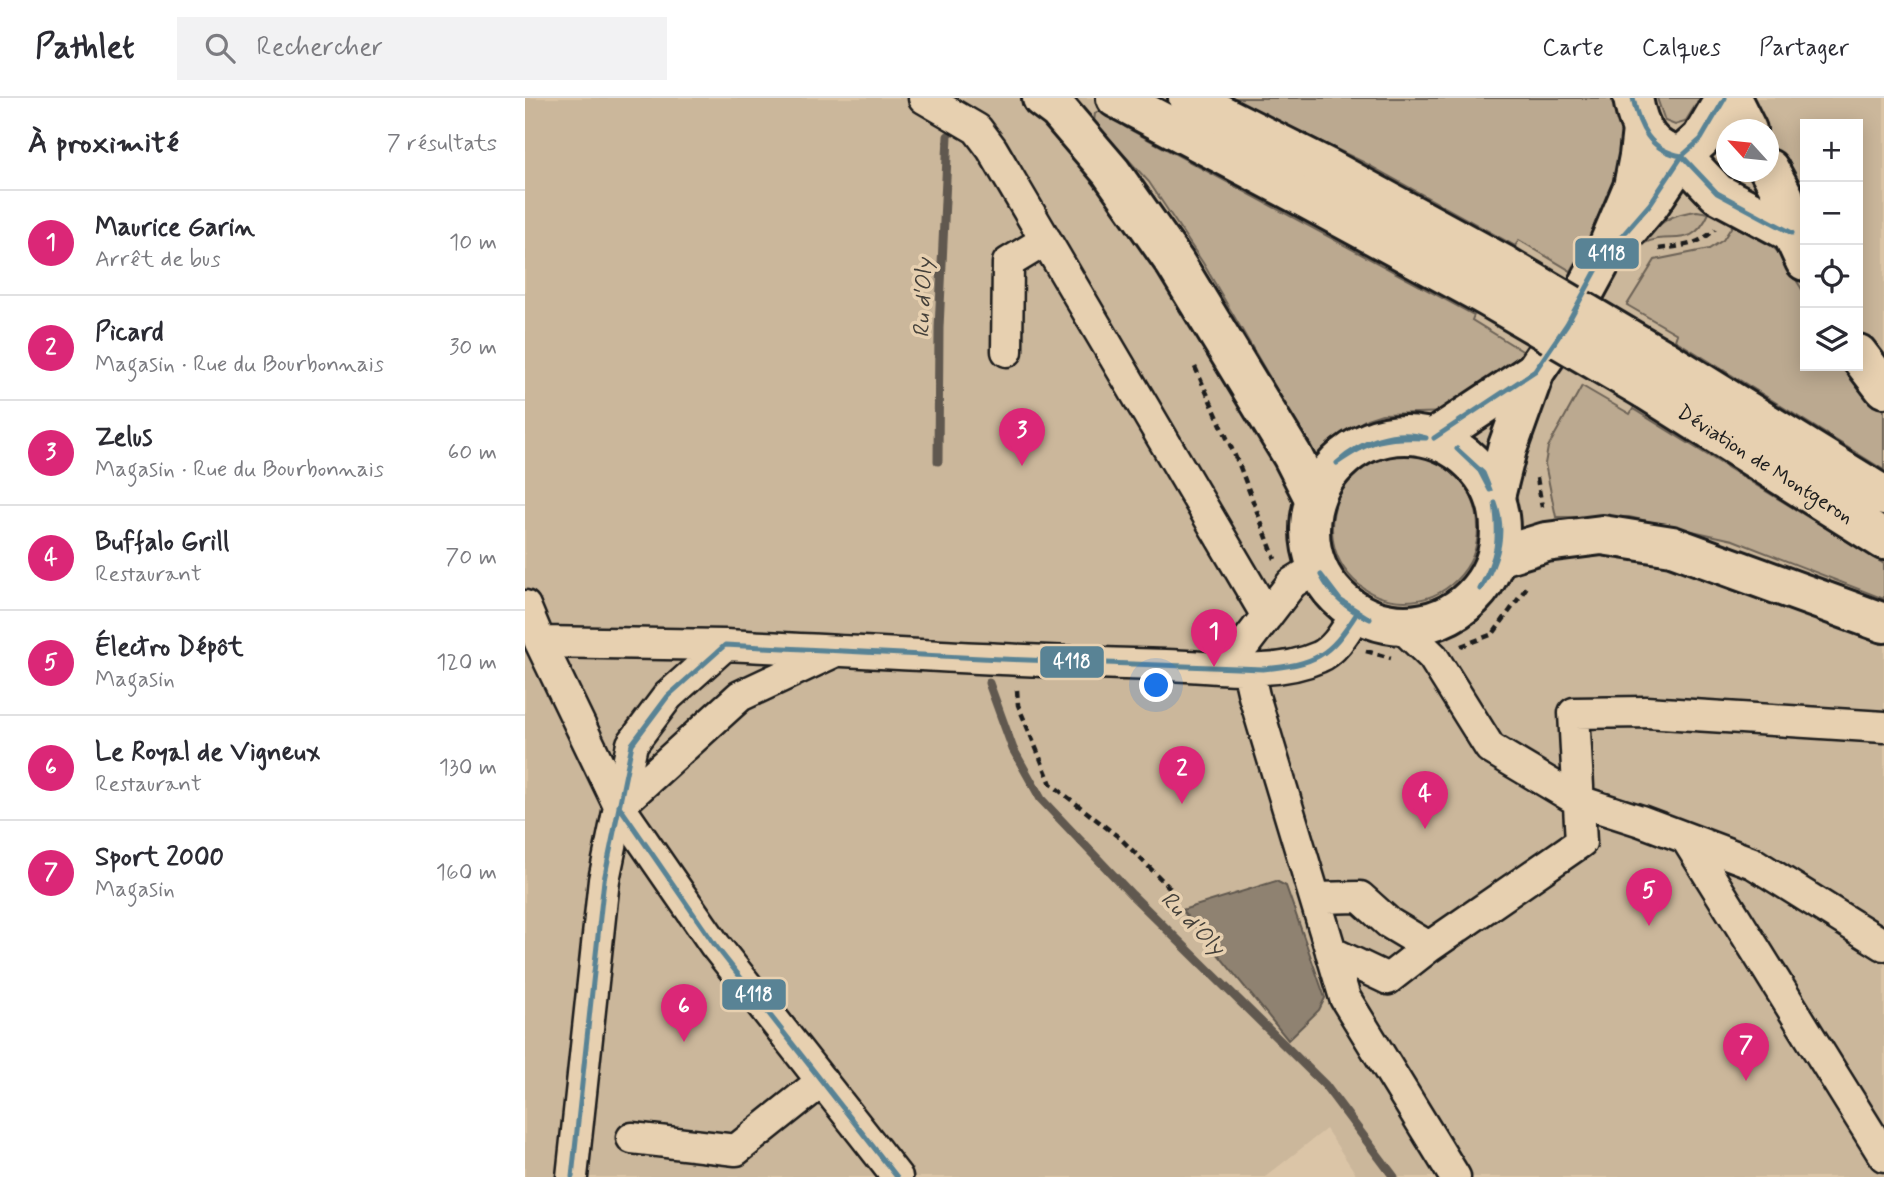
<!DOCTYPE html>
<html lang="fr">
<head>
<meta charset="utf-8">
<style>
  body { margin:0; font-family:Mynerve,sans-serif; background:#f2f2f3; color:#2b2b33 }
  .controls { position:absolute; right:21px; top:21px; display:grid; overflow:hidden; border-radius:0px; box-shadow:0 4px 18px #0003 }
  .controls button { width:63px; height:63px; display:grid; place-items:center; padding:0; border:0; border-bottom:2px solid #e1e1e2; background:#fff; color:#2b2b33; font:35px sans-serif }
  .compass { position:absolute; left:1191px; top:21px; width:63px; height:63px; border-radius:50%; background:#fff; box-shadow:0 4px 18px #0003; rotate:297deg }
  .you { position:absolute; left:632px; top:588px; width:24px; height:24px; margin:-18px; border:5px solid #fff; border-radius:50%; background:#1a73e8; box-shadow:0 0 0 10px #1a73e833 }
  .badge { display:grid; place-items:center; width:46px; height:46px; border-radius:50%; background:#db2777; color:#fff; font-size:23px; font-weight:700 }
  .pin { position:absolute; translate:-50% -58px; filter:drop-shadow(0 2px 4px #0008) }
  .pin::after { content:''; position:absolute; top:37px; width:24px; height:21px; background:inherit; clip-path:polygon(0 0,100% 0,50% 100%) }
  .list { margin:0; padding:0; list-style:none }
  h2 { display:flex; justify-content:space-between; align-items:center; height:91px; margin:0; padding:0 28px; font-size:30px }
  h2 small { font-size:23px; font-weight:400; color:#7c7c81 }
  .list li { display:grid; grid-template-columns:46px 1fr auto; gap:21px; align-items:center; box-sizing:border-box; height:105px; padding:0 28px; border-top:2px solid #e1e1e2 }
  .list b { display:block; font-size:26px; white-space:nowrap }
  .list p { margin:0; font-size:23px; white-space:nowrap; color:#7c7c81 }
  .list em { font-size:23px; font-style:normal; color:#7c7c81 }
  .icon { flex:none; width:38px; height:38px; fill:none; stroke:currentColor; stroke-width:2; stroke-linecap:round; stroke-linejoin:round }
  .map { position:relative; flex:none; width:1359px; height:1079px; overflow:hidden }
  header { display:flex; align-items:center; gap:42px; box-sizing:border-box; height:98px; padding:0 35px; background:#fff; border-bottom:2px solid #e1e1e2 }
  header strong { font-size:33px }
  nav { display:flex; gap:38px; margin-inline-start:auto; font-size:24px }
  .search { width:490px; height:63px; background:#f2f2f3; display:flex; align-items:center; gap:18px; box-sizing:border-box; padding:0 24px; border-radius:0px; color:#7c7c81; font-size:26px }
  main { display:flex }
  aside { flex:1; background:#fff }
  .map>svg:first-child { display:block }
</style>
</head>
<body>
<header>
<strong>Pathlet</strong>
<div class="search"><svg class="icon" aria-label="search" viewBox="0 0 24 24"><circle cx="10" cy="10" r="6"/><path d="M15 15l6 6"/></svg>Rechercher</div>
<nav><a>Carte</a><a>Calques</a><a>Partager</a></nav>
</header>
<main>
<aside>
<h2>À proximité<small>7 résultats</small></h2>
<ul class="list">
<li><span class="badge">1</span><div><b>Maurice Garin</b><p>Arrêt de bus</p></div><em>10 m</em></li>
<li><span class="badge">2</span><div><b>Picard</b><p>Magasin · Rue du Bourbonnais</p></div><em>30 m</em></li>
<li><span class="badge">3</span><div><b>Zelus</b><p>Magasin · Rue du Bourbonnais</p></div><em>60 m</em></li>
<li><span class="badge">4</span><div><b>Buffalo Grill</b><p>Restaurant</p></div><em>70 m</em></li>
<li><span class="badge">5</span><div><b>Électro Dépôt</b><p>Magasin</p></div><em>120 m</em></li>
<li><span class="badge">6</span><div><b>Le Royal de Vigneux</b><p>Restaurant</p></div><em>130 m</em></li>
<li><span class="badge">7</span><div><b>Sport 2000</b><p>Magasin</p></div><em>160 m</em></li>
</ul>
</aside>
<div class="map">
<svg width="1359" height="1079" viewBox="0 0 1359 1079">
  <rect width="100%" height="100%" fill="#dbc5a7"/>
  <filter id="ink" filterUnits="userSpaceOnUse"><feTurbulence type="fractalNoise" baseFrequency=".0143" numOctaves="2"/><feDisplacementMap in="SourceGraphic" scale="14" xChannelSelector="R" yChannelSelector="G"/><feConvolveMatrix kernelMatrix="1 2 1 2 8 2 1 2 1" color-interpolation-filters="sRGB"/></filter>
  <g filter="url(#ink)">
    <path fill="#cbb79b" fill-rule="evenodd" d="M0,0H1359V1079H833L801,1031L740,1079H0ZM1280,26H1333V268H1280ZM1202,32H1244V74H1202Z"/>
    <path fill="#bba990" stroke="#6c6256" stroke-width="2" d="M706,0H1089L1098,38L1094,90L1046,173L994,142L990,148L838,64Z
      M1132,0H1175L1160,24L1150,27L1140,23Z
      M574,13L583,14L600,29L949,217L947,222L999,254L927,314L857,316L842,321L806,343L799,350L792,364L771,337L755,307L759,304L678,165L624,84L569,24L570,15Z
      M1172,113L1184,115C1166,155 1145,131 1118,146C1131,125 1148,115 1172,113Z
      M1211,122L1234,136L1254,155L1280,196V268H1324L1359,311V372L1150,242L1152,236L1102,207L1130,162L1184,151L1198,142Z
      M1057,288L1105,316L1108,311L1359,466V501L1208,442L1104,419H1031L1020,366L1023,349Z
      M807 430a73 73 0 1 1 146 0a73 73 0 1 1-146 0Z"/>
    <path fill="#8f8271" stroke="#61594f" stroke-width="2" d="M751,783L761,788L800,900L794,912L763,942L657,812Z"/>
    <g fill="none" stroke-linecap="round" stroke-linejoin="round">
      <path stroke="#61594f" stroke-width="9" d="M413,363L414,230L423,38
        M464,585L488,651L516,701L607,797L800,987L869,1079"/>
      <defs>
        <path id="minor" d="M399,0L452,31L467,51L742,518
          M482,253L483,165L521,142
          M0,508L15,544L94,708L190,847L372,1079
          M876,528L908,559L965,650L1054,703L1116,723L1228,765L1359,847
          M15,544L200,547
          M689,569L721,545L767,485L791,470
          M723,572L729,598L820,900L930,1079
          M94,708L215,598L307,555
          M1161,740L1359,1058
          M790,800L835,799L864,825L904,849
          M806,854L863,881L904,849L1056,744L1049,615L1121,614L1359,629
          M107,1040L211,1052L297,983
          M47,1079L79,782L107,646L143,598L200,547C347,554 494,564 641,567C691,568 747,580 794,559C811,552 822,530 832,515"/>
        <g id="major">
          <path d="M591,0L771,95L961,198"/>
          <path d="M663,0L800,69L979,167"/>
          <path d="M1108,0C1113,29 1125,56 1157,58L1176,41L1200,0"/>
          <path d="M1206,0L1222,32"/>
          <path d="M1244,71L1259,99L1267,135L1280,163"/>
          <path d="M1102,133L1125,106L1157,58L1192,95L1267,135"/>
          <path d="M1333,256L1359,290"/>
          <path d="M1138,261L1359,398"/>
          <path id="s1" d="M1120,291L1359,442"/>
          <circle cx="880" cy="432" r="95"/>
          <path d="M909,340L1010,273"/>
          <path d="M970,399L982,351L1010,273L1042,226L1078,160L1108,89L1114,58L1117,31"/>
          <path d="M972,459L1021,444L1077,437L1147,448L1359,525"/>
        </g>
        <path id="highway" d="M517,0L533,12L586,74L650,165L767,357L789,400"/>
      </defs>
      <use href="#minor" stroke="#1c1c1c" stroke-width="35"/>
      <use href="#major" stroke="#1c1c1c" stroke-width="44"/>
      <use href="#highway" stroke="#1c1c1c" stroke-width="44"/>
      <path stroke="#1c1c1c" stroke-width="4.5" stroke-dasharray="7 5" stroke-linecap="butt" d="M1134,151C1155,148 1174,148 1190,131
        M670,269L715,369L750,461
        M1012,380L1017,409
        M936,548L968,536L1004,486
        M841,553L866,560
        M492,592L493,607L526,686L596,741L654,799"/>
      <use href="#minor" stroke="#e7d0b0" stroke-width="30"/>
      <use href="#major" stroke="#e7d0b0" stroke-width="38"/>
      <use href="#highway" stroke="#e7d0b0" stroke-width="38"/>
      <defs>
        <path id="major-bridge" d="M979,167L1138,261
          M961,198L1120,291"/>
      </defs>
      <use href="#major-bridge" stroke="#1c1c1c" stroke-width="44" stroke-linecap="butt"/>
      <use href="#major-bridge" stroke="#e7d0b0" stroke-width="38"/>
      <defs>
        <path id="bus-1" d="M1108,0C1114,29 1125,53 1157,58L1176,41L1200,0
          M909,340L1010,273L1042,226L1078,160L1125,106L1157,58L1192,95L1267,135
          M932,351L958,375L965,392
          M932,351L955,373L965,392
          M812,365C835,344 870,330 901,340
          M812,365C845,342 860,338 901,340
          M796,477L815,502L845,521
          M796,477C806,498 823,512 845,521
          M955,491C973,458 975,442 970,405
          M955,491C972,465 981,435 970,405
          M94,708L190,847L372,1079
          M47,1079L79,782L107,646L143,598L200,547L476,561L738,571C791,566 804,559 832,515"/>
      </defs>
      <use href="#bus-1" stroke="#e7d0b0" stroke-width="10"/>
      <use href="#bus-1" stroke="#598395" stroke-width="5"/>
    </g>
  </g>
  <g text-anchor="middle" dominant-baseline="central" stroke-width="7" stroke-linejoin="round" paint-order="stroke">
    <g font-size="21" fill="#1c1c1c" stroke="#e7d0b0">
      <text stroke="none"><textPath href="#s1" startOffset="142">Déviation de Montgeron</textPath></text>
    </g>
    <g font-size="23" font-style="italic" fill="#44403a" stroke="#e7d0b0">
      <text transform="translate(399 200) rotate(-88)">Ru d'Oly</text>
      <text transform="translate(667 826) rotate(45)">Ru d'Oly</text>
    </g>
  </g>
  <g stroke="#e7d0b0" stroke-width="2.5">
    <rect x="1049" y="139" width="66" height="33" rx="7" fill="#598395"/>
    <rect x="514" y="547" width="66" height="34" rx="7" fill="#598395"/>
    <rect x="196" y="880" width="66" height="33" rx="7" fill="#598395"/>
  </g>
  <g font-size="19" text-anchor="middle" font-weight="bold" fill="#fff">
    <text x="1082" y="162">4118</text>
    <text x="547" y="570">4118</text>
    <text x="229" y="903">4118</text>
  </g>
</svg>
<div class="controls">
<button>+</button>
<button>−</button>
<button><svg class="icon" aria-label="locate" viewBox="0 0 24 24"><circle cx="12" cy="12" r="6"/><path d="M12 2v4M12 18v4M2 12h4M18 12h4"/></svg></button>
<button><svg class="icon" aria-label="layers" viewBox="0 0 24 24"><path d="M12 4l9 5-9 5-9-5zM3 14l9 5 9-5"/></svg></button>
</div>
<svg class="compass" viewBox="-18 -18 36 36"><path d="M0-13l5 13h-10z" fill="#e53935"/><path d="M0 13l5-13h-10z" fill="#7c7c81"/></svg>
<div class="you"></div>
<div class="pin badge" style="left:689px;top:569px">1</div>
<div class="pin badge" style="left:657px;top:706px">2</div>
<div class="pin badge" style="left:497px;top:368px">3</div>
<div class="pin badge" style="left:900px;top:731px">4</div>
<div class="pin badge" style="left:1124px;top:828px">5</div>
<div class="pin badge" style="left:159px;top:944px">6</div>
<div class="pin badge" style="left:1221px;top:983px">7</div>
</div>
</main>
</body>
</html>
